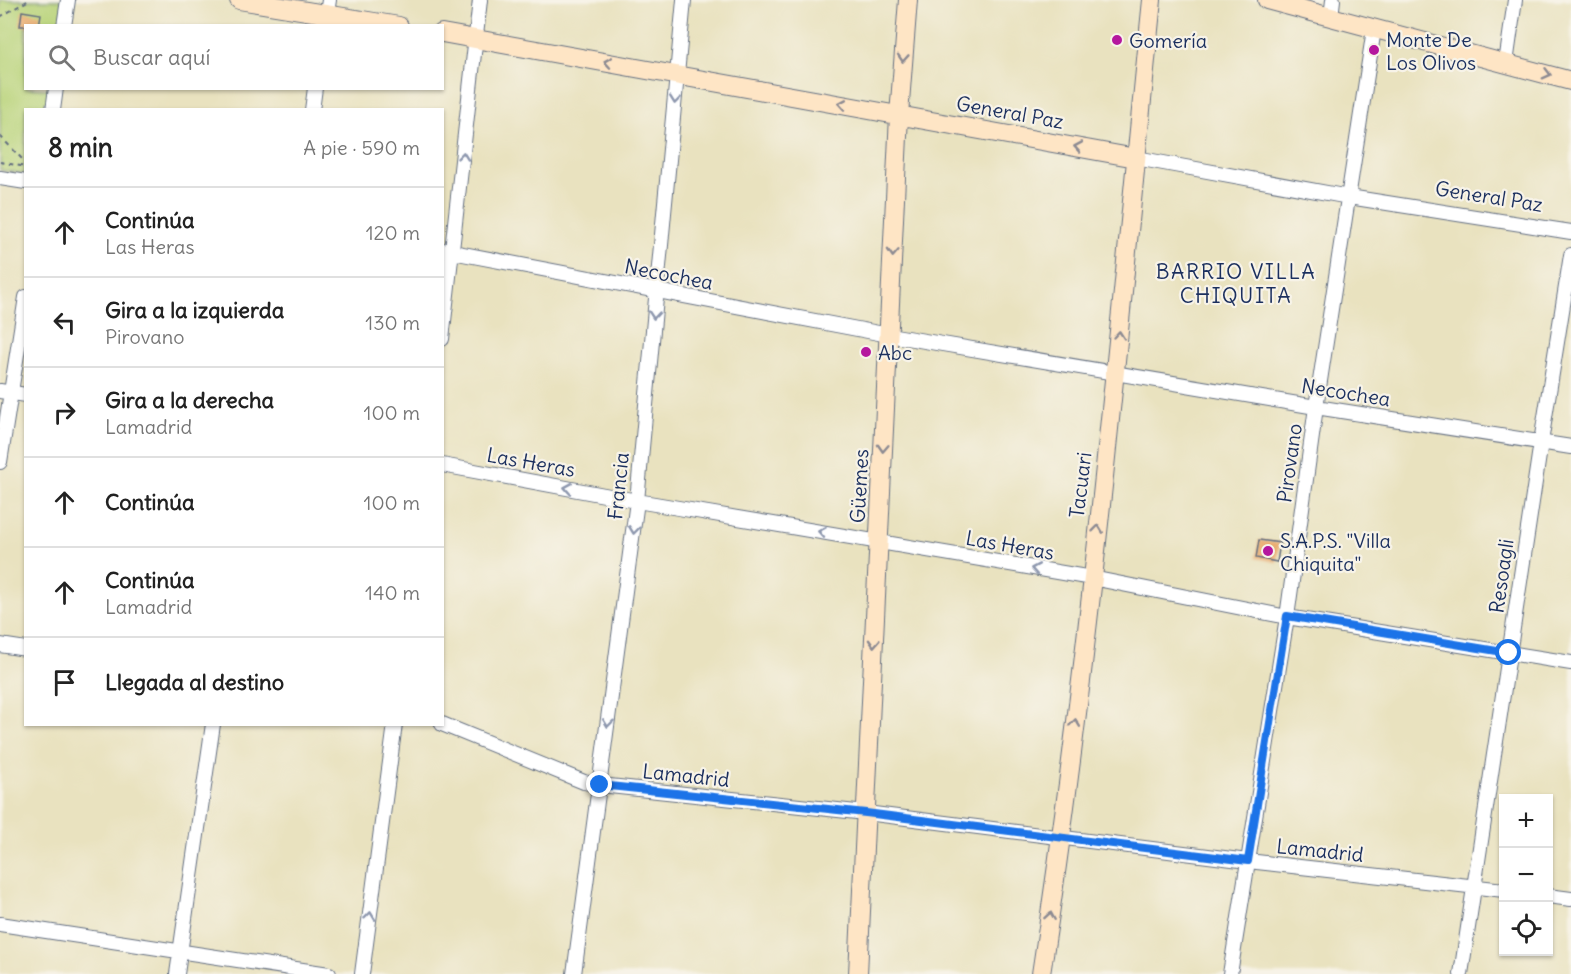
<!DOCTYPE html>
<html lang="es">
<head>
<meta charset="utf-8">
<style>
  body { margin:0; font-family:Delius,sans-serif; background:#f2f2f2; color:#222 }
  .controls { position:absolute; right:18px; bottom:18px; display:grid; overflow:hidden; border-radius:0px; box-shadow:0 2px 4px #0004 }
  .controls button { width:54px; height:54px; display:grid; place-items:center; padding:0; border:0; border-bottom:2px solid #e0e0e0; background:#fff; color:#222; font:30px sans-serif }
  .stop { position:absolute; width:18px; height:18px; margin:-14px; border:4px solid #1a73e8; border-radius:50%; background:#fff }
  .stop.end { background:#1a73e8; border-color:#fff; box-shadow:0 2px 6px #0008 }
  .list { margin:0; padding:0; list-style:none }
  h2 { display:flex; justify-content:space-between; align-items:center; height:78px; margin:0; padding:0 24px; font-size:26px }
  h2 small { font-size:20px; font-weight:400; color:#767676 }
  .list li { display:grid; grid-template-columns:39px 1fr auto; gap:18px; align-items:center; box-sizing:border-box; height:90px; padding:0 24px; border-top:2px solid #e0e0e0 }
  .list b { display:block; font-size:22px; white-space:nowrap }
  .list p { margin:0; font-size:20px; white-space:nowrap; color:#767676 }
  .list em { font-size:20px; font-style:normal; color:#767676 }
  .icon { flex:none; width:33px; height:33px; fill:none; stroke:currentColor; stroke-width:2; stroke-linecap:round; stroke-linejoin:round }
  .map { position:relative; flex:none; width:1571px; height:974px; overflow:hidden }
  .search { position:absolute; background:#fff; box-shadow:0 2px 4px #0004; left:24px; top:24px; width:420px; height:66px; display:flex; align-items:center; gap:15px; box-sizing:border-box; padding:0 21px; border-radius:0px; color:#767676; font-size:22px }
  .panel { position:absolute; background:#fff; box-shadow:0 2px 4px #0004; left:24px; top:108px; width:420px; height:618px; border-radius:0px }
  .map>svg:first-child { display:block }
</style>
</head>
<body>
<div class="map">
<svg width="1571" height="974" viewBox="0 0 1571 974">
  <rect width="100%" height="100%" fill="#f7f3e8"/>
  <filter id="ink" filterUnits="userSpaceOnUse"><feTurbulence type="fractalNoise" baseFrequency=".0167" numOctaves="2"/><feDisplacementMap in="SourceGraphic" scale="12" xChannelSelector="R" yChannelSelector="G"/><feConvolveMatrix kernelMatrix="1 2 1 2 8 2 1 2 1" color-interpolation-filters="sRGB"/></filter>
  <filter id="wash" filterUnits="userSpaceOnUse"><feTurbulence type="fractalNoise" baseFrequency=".008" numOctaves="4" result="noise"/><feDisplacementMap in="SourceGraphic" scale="24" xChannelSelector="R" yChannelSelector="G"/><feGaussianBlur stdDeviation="1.35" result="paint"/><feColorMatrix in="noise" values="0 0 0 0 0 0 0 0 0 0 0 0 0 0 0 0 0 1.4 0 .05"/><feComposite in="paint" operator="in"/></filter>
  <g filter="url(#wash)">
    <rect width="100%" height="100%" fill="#e9e2bf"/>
    <path fill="#b8d378" stroke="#6a816b" stroke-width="1.5" d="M0,0H65L60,25L26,26V88L50,89L47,109L26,110L25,174L0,170Z"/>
    <g id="blocks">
      <path fill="#e8a969" d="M22,11L41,14L39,26H20Z
        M1259,540L1280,543L1277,562L1256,558Z"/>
    </g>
  </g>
  <g filter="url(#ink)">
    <use href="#blocks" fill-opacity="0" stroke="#636e80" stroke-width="1.5"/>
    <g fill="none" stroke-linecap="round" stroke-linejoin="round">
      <defs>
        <path id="street" d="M1331,17L1333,0
          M64,26L68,0
          M325,26L329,0
          M1506,63L1515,0
          M53,110L56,88
          M312,110L315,88
          M1136,158L1349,197L1571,232
          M0,178L26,182
          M442,250L889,335L1316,407L1571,447
          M442,339L480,0
          M0,391L26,395
          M0,462L26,297
          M442,465L637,501L1092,578L1287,617L1571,663
          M0,645L26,649
          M442,724L584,782L600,785L866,813L1248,861L1504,890
          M1548,896L1571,899
          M0,924L329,974
          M177,974L213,724
          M362,974L395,724
          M574,974L637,501L684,0
          M1230,974L1287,617L1316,407L1374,29
          M1461,974L1541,442L1571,255"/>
        <path id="secondary" d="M239,0L399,26
          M1267,0L1571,81
          M442,33L1136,158
          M858,974L899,115L908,0
          M1041,974C1091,651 1119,325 1152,0"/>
      </defs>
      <use href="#street" stroke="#636e80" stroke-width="16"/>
      <use href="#secondary" stroke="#636e80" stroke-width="20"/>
      <path stroke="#636e80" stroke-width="2" stroke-dasharray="4.5 4.5" stroke-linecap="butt" d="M0,17L29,0
        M0,136L26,163
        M0,162L26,167"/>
      <use href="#street" stroke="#fff" stroke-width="14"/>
      <use href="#secondary" stroke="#fee5c5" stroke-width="18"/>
    </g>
    <defs><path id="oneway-chevron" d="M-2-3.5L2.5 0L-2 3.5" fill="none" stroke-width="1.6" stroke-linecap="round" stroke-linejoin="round" transform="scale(1.5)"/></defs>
    <g stroke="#8c8a92">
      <use href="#oneway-chevron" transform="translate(903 58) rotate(94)"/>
      <use href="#oneway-chevron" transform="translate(608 62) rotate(-170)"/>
      <use href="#oneway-chevron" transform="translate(1547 74) rotate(15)"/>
      <use href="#oneway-chevron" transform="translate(842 104) rotate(-170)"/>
      <use href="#oneway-chevron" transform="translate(1078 147) rotate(-170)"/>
      <use href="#oneway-chevron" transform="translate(893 253) rotate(93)"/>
      <use href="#oneway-chevron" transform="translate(1119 335) rotate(-85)"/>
      <use href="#oneway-chevron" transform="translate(883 448) rotate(93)"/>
      <use href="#oneway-chevron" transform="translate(1098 529) rotate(-83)"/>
      <use href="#oneway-chevron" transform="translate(874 643) rotate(93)"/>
      <use href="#oneway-chevron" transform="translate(1075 723) rotate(-83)"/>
      <use href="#oneway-chevron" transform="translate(1050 916) rotate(-81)"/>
    </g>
    <g stroke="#8d97ae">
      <use href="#oneway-chevron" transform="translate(675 100) rotate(96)"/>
      <use href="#oneway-chevron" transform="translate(463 156) rotate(-84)"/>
      <use href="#oneway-chevron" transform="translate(654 315) rotate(95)"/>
      <use href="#oneway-chevron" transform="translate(568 488) rotate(-170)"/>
      <use href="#oneway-chevron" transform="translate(634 530) rotate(97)"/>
      <use href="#oneway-chevron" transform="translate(822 532) rotate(-170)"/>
      <use href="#oneway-chevron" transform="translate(1035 569) rotate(-170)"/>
      <use href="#oneway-chevron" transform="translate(608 723) rotate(97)"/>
      <use href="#oneway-chevron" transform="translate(370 916) rotate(-83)"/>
    </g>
  </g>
  <g fill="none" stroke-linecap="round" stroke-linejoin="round" filter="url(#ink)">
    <path stroke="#1a73e8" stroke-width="8" d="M600,785L866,813L1248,861L1287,616L1509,653"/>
  </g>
  <g fill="#b5179e" stroke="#f7f3e8" stroke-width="2">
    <circle cx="1117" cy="40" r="6"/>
    <circle cx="1374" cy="50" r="6"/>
    <circle cx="866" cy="352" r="6"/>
    <circle cx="1268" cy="551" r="6"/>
  </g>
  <g text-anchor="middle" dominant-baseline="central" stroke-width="4.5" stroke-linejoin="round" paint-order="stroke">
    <g font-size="20" fill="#1b2f5e" stroke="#f7f3e8" text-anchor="start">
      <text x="1386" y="39">Monte De<tspan x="1386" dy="23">Los Olivos</tspan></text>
      <text x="1129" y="40">Gomería</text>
      <text x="878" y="352">Abc</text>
      <text x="1280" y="540">S.A.P.S. "Villa<tspan x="1280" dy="23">Chiquita"</tspan></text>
    </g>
    <g font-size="20" fill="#1b2f5e" stroke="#f7f3e8">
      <text transform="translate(1010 112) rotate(10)">General Paz</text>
      <text transform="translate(1489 196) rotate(9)">General Paz</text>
      <text transform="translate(669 274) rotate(11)">Necochea</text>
      <text transform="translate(1346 392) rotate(9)">Necochea</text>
      <text transform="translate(531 462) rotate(10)">Las Heras</text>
      <text transform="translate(1289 463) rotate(-82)">Pirovano</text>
      <text transform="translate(1080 485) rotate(-83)">Tacuari</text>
      <text transform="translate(618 486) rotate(-84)">Francia</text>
      <text transform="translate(859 486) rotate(-87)">Güemes</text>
      <text transform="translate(1010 545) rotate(10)">Las Heras</text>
      <text transform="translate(1501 576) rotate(-82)">Resoagli</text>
      <text transform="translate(686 775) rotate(6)">Lamadrid</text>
      <text transform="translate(1320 850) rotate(6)">Lamadrid</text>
    </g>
    <g font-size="21" letter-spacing="1.5" fill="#1b2f5e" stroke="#f7f3e8">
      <text x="1236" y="271">BARRIO VILLA<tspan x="1236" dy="24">CHIQUITA</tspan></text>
    </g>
  </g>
</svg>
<div class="controls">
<button>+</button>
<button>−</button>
<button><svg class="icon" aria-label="locate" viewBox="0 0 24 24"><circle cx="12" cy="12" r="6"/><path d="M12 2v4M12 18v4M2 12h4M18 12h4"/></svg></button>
</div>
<div class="stop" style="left:1509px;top:653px"></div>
<div class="stop end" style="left:600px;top:785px"></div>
<div class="search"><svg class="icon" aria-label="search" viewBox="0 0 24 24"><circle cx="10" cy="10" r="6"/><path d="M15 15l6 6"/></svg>Buscar aquí</div>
<section class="panel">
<h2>8 min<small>A pie · 590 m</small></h2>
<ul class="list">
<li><svg class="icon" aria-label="ahead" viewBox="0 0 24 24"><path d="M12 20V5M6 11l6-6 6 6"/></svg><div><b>Continúa</b><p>Las Heras</p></div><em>120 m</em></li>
<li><svg class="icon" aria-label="left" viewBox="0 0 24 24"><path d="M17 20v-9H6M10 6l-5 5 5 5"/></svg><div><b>Gira a la izquierda</b><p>Pirovano</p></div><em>130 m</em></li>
<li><svg class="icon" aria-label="right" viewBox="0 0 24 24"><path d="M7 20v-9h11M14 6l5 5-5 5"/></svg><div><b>Gira a la derecha</b><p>Lamadrid</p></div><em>100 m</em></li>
<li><svg class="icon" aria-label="ahead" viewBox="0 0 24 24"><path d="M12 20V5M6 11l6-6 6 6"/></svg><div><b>Continúa</b></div><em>100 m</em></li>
<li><svg class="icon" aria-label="ahead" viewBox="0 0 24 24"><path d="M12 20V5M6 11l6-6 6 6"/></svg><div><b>Continúa</b><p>Lamadrid</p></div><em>140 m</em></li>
<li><svg class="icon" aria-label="arrive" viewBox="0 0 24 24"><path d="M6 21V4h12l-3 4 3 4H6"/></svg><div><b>Llegada al destino</b></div></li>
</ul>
</section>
</div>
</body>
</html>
